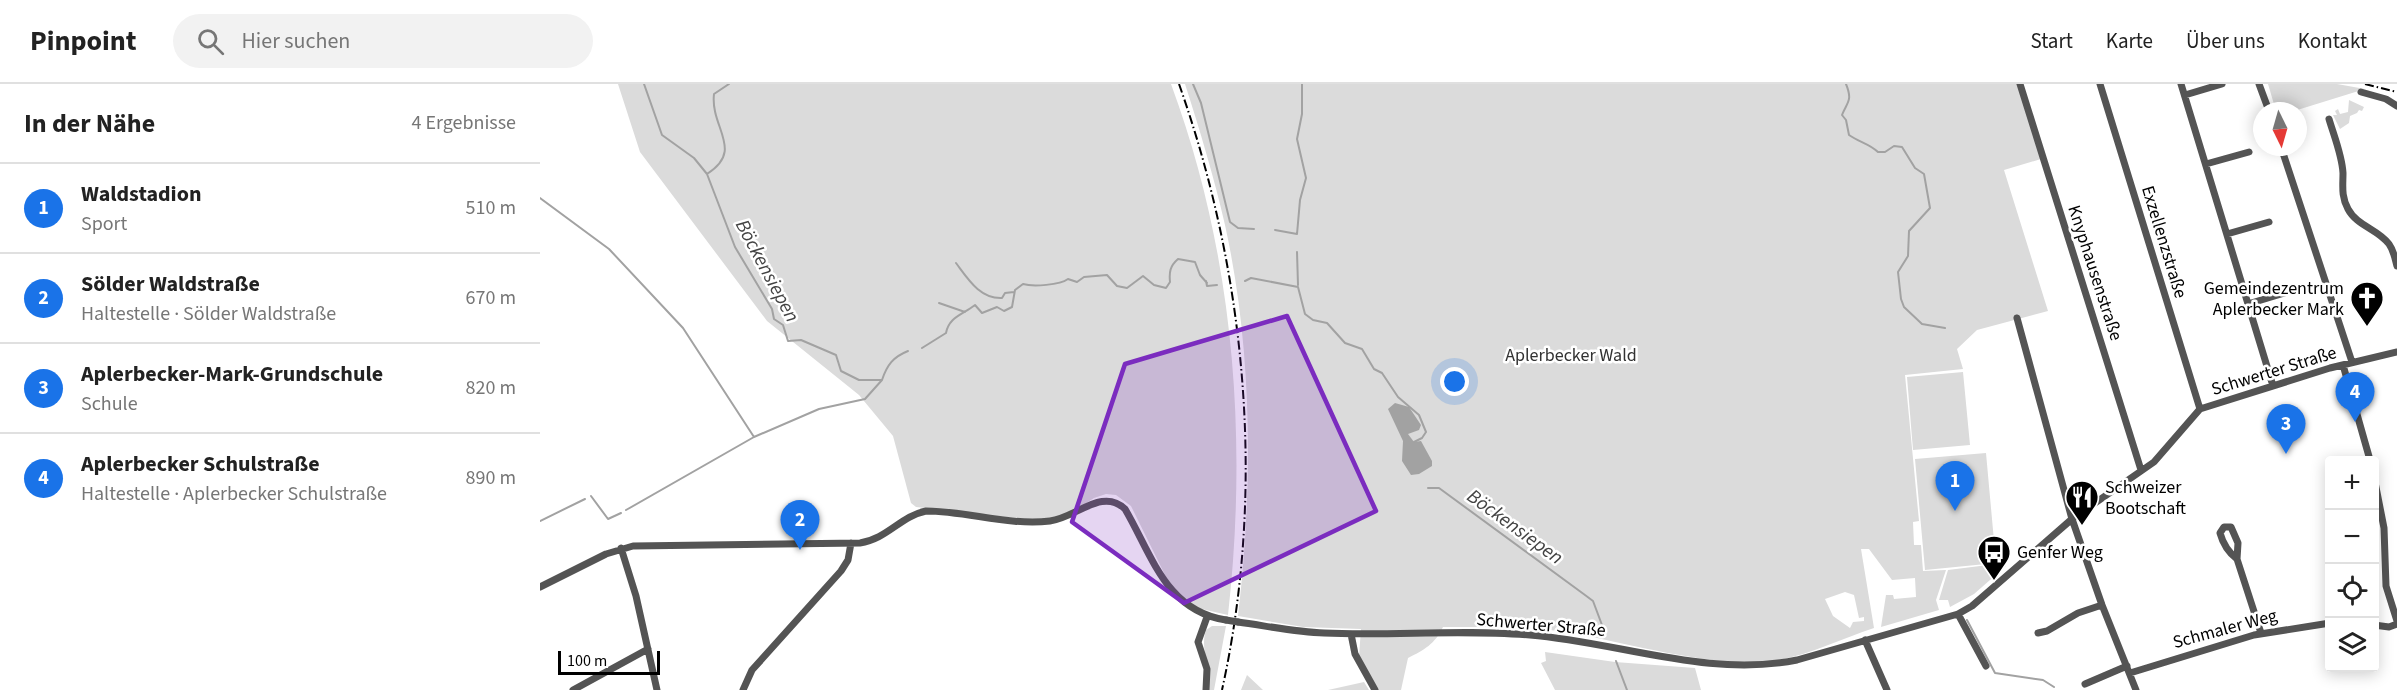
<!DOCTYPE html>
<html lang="de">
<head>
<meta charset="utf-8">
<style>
  body { margin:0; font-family:"Source Sans 3",sans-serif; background:#f2f2f2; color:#222 }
  .controls { position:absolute; right:18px; bottom:18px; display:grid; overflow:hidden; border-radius:6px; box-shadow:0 3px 15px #0003 }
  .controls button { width:54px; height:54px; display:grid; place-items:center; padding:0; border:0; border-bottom:2px solid #e0e0e0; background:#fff; color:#222; font:30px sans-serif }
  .compass { position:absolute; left:1713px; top:18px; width:54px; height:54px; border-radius:50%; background:#fff; box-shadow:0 3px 15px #0003; rotate:175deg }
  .scale { position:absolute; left:18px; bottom:15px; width:102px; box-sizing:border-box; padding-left:6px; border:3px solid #000; border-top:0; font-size:16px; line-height:21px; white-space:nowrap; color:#000; -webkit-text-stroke:4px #fff; paint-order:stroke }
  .you { position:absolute; left:915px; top:298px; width:21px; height:21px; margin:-15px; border:4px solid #fff; border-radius:50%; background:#1a73e8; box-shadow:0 0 0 9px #1a73e833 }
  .badge { display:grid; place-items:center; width:39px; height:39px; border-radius:50%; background:#1a73e8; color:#fff; font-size:20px; font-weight:700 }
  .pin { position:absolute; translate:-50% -50px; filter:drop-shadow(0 2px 3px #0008) }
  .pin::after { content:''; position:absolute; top:32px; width:21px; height:18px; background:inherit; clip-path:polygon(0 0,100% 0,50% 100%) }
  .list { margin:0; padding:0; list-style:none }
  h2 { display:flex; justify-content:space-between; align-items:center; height:78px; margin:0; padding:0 24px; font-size:26px }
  h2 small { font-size:20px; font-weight:400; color:#767676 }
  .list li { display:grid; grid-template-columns:39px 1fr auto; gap:18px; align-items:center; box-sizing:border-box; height:90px; padding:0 24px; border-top:2px solid #e0e0e0 }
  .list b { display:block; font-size:22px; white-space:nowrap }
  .list p { margin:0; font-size:20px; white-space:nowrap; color:#767676 }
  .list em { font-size:20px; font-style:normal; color:#767676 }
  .icon { flex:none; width:33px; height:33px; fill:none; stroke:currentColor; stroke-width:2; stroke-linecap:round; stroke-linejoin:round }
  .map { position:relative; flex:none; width:1857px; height:606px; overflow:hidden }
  header { display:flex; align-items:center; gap:36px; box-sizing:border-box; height:84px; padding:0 30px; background:#fff; border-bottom:2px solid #e0e0e0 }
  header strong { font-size:28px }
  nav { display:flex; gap:33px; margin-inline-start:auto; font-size:21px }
  .search { width:420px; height:54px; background:#f2f2f2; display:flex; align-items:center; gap:15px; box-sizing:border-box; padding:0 21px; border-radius:33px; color:#767676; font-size:22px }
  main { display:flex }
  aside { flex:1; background:#fff }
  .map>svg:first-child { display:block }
</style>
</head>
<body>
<header>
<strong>Pinpoint</strong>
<div class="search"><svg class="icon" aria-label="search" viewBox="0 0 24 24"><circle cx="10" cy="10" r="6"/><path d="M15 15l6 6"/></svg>Hier suchen</div>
<nav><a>Start</a><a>Karte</a><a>Über uns</a><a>Kontakt</a></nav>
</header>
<main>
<aside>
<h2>In der Nähe<small>4 Ergebnisse</small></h2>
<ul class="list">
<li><span class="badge">1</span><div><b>Waldstadion</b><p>Sport</p></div><em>510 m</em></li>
<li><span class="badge">2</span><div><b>Sölder Waldstraße</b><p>Haltestelle · Sölder Waldstraße</p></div><em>670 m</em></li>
<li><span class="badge">3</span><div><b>Aplerbecker-Mark-Grundschule</b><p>Schule</p></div><em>820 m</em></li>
<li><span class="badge">4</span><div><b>Aplerbecker Schulstraße</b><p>Haltestelle · Aplerbecker Schulstraße</p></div><em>890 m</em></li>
</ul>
</aside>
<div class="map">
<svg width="1857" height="606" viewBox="0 0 1857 606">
  <rect width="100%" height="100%" fill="#fff"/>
  <path fill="#dbdbdb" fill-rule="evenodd" d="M78,0H631C694,170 708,352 688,531L657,524L638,510L627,495L591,422L576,411L566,410L554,414L526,432L495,436L376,423L371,419L353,352L319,311L227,237L100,68Z
    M645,0H1478L1501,75L1464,86L1508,227L1437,246L1417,265L1423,285L1365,291L1379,437L1373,438L1374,461H1381L1383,487L1406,486L1396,516L1399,526L1341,543L1346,511H1353L1354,515L1376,513L1375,494L1352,496L1329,465H1321L1334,544C1303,554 1271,570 1239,576C1175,586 1091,559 1026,548C986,542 944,543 903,543C895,560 884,566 868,574L861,606H838L819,572L821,545L763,543L698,532C713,403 713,268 685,141C674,93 660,47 645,0ZM1305,508L1314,511L1319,534L1324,533V537L1313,538L1310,544L1293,532L1285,515Z
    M1728,0H1797L1825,5L1754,27H1736Z
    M1809,16L1824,23L1822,27L1819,26L1817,29L1810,32L1809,39L1800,45L1793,31H1797L1795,27L1798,25L1800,30L1808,28Z
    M1423,288L1430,361L1373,366L1367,293Z
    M1446,369L1456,479L1385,486L1375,375Z
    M1464,479L1466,482L1434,510L1410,523L1408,516H1399L1408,486Z
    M672,542H686L674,606H667C673,584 659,567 666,546Z
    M1005,568L1075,578L1155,584L1161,606H1015L1001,579L1006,577Z
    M707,591L723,606H701Z
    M824,598L829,606H788Z"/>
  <path fill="#a2a2a2" d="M855,319L869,323L881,341L879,346L868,350L874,358L881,357L892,377V382L879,390L871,391L862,377L863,357L848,325Z"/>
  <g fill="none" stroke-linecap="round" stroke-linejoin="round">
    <path stroke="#a2a2a2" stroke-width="2" d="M104,0L122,51L154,74L167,90
      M189,0L174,10C170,44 205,66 167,90L195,163L232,225L234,235L243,241L248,257L261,256L296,271L301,287L319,296H342C347,281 353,273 368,267
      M653,0L661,19L690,138L698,144L714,145
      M1306,0C1313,17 1307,18 1302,31L1306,36L1309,51C1319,58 1330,60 1338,68H1345L1354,62L1362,63L1375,84L1384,90L1390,124L1369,147L1368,172L1358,188L1361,215L1364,223L1382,240L1405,244
      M0,114L69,165L143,244L214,353L279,325L325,315L342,296
      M735,146L757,150L760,116L766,94L757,55L762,30V0
      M757,168L758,201
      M416,179C428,195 440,215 462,214L465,209L474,208
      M666,197L667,202L677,201
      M705,197L711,194L758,203L765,230L773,236L787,239L805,259L822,265L834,285L842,289L858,313L879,331L886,348L882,354L874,358
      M399,219L425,228
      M382,264L406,249C409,233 422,231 435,221L442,229L457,223L464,227L472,223L475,206L483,200C493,203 520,201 528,195L537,198L544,193L567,191L577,202L587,204L603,192L614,201L626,204L630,198C629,188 630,182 638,175L655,178L660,191L667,199
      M888,404H899L1045,511L1053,517L1065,549
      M51,412L68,435L81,429
      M86,426L214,353
      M0,437L45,415
      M1427,536L1455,589L1503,596L1514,603
      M1076,577L1087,606"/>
    <path stroke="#545454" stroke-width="7" d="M1480,0L1601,386
      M1560,0L1660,325
      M1641,0L1733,302
      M1719,0L1729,27
      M1821,8L1846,15L1857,22
      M1645,11L1682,0
      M1789,35C1794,52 1802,71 1803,89C1803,102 1801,112 1808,125C1817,142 1838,145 1849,160C1854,167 1855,175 1857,182
      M1741,63L1812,278
      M1666,80L1709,68
      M1687,150L1729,138
      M1708,220L1751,207
      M1477,234L1532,435L1562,521L1596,606
      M1803,281L1830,376
      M1834,393L1844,444L1846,502L1857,537
      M81,464L96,512L117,606
      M1697,475L1698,459L1691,443H1684L1680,449C1683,460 1688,468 1697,475L1721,549
      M0,503L66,470L93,462L320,459C347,455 361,432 386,427C427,427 469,442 510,437C536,434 562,403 585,425C612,471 626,527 686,536
      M1418,530L1446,582
      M698,538C727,542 756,548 784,549C853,552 921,545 990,551C1078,558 1168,594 1257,576L1418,530L1432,522L1532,435L1614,378L1660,325L1790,284L1857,268
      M1834,541L1849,543L1857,540
      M1498,549L1507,547L1538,529L1562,521
      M811,550L815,570L835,606
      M1325,556L1347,606
      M1590,589L1714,551L1790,539
      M1545,600L1587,582
      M33,606L108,565
      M203,606L212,586L301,487L308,476L311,459
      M666,606L667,585L658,558L667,533"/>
    <path stroke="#000" stroke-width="2" stroke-dasharray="9 3 1.5 3" stroke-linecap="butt" d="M639,0C707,192 726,407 682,606
      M1825,0L1857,8"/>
    <path stroke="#545454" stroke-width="7" d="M686,536L698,538"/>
  </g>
  <path fill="#7b2cbf" fill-opacity="0.2" stroke="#7b2cbf" stroke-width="4.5" stroke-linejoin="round" d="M747,232L836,427L644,519L532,438L585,280Z"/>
  <defs>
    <symbol id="church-pin" viewBox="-11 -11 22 30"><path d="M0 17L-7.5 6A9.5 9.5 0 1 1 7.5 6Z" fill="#000" stroke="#fff"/><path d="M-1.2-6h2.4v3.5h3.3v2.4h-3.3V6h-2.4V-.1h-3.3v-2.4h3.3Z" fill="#fff"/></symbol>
    <symbol id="restaurant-pin" viewBox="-11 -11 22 30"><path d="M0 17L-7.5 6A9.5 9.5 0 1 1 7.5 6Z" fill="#000" stroke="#fff"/><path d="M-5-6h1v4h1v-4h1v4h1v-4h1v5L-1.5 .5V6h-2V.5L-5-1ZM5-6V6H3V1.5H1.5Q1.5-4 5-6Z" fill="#fff"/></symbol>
    <symbol id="bus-pin" viewBox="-11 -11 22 30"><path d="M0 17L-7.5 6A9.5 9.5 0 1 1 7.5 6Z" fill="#000" stroke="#fff"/><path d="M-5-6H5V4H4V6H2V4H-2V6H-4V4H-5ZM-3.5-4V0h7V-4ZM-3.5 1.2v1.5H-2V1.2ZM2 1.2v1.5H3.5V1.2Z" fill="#fff"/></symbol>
  </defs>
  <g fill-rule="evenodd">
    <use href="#church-pin" x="1808" y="195" width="38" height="52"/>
    <use href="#restaurant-pin" x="1523" y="394" width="38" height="52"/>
    <use href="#bus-pin" x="1435" y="449" width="38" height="52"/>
  </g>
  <g text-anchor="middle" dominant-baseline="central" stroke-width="5" stroke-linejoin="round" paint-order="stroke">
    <g font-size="18" fill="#000" stroke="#fff">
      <text transform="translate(1624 158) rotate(73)">Exzellenzstraße</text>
      <text transform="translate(1555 189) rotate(72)">Knyphausenstraße</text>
      <text transform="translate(1734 287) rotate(-17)">Schwerter Straße</text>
      <text transform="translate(1001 541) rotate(5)">Schwerter Straße</text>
      <text transform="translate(1685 545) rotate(-15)">Schmaler Weg</text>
    </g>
    <g font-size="18" fill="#000" stroke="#fff" text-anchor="start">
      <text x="1804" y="204" text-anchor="end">Gemeindezentrum<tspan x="1804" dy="21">Aplerbecker Mark</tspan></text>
      <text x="1565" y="403">Schweizer<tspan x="1565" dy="21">Bootschaft</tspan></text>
      <text x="1477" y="468">Genfer Weg</text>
    </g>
    <g font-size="18" fill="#323232" stroke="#fff">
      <text x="1031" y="271">Aplerbecker Wald</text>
    </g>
    <g font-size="20" font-style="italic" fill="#434343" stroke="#fff">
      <text transform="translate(227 187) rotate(62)">Böckensiepen</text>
      <text transform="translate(975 443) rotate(36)">Böckensiepen</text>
    </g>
  </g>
</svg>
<div class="controls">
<button>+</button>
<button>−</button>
<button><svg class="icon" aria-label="locate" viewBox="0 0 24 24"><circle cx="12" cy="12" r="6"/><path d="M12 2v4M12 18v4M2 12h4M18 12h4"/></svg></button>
<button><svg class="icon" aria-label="layers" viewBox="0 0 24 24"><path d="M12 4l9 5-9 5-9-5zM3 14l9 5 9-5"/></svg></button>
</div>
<svg class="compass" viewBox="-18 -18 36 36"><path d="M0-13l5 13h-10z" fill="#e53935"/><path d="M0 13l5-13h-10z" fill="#767676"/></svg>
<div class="scale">100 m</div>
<div class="you"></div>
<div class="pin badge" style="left:1415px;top:427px">1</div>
<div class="pin badge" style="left:260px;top:466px">2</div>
<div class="pin badge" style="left:1746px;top:370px">3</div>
<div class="pin badge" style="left:1815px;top:338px">4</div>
</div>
</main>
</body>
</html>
